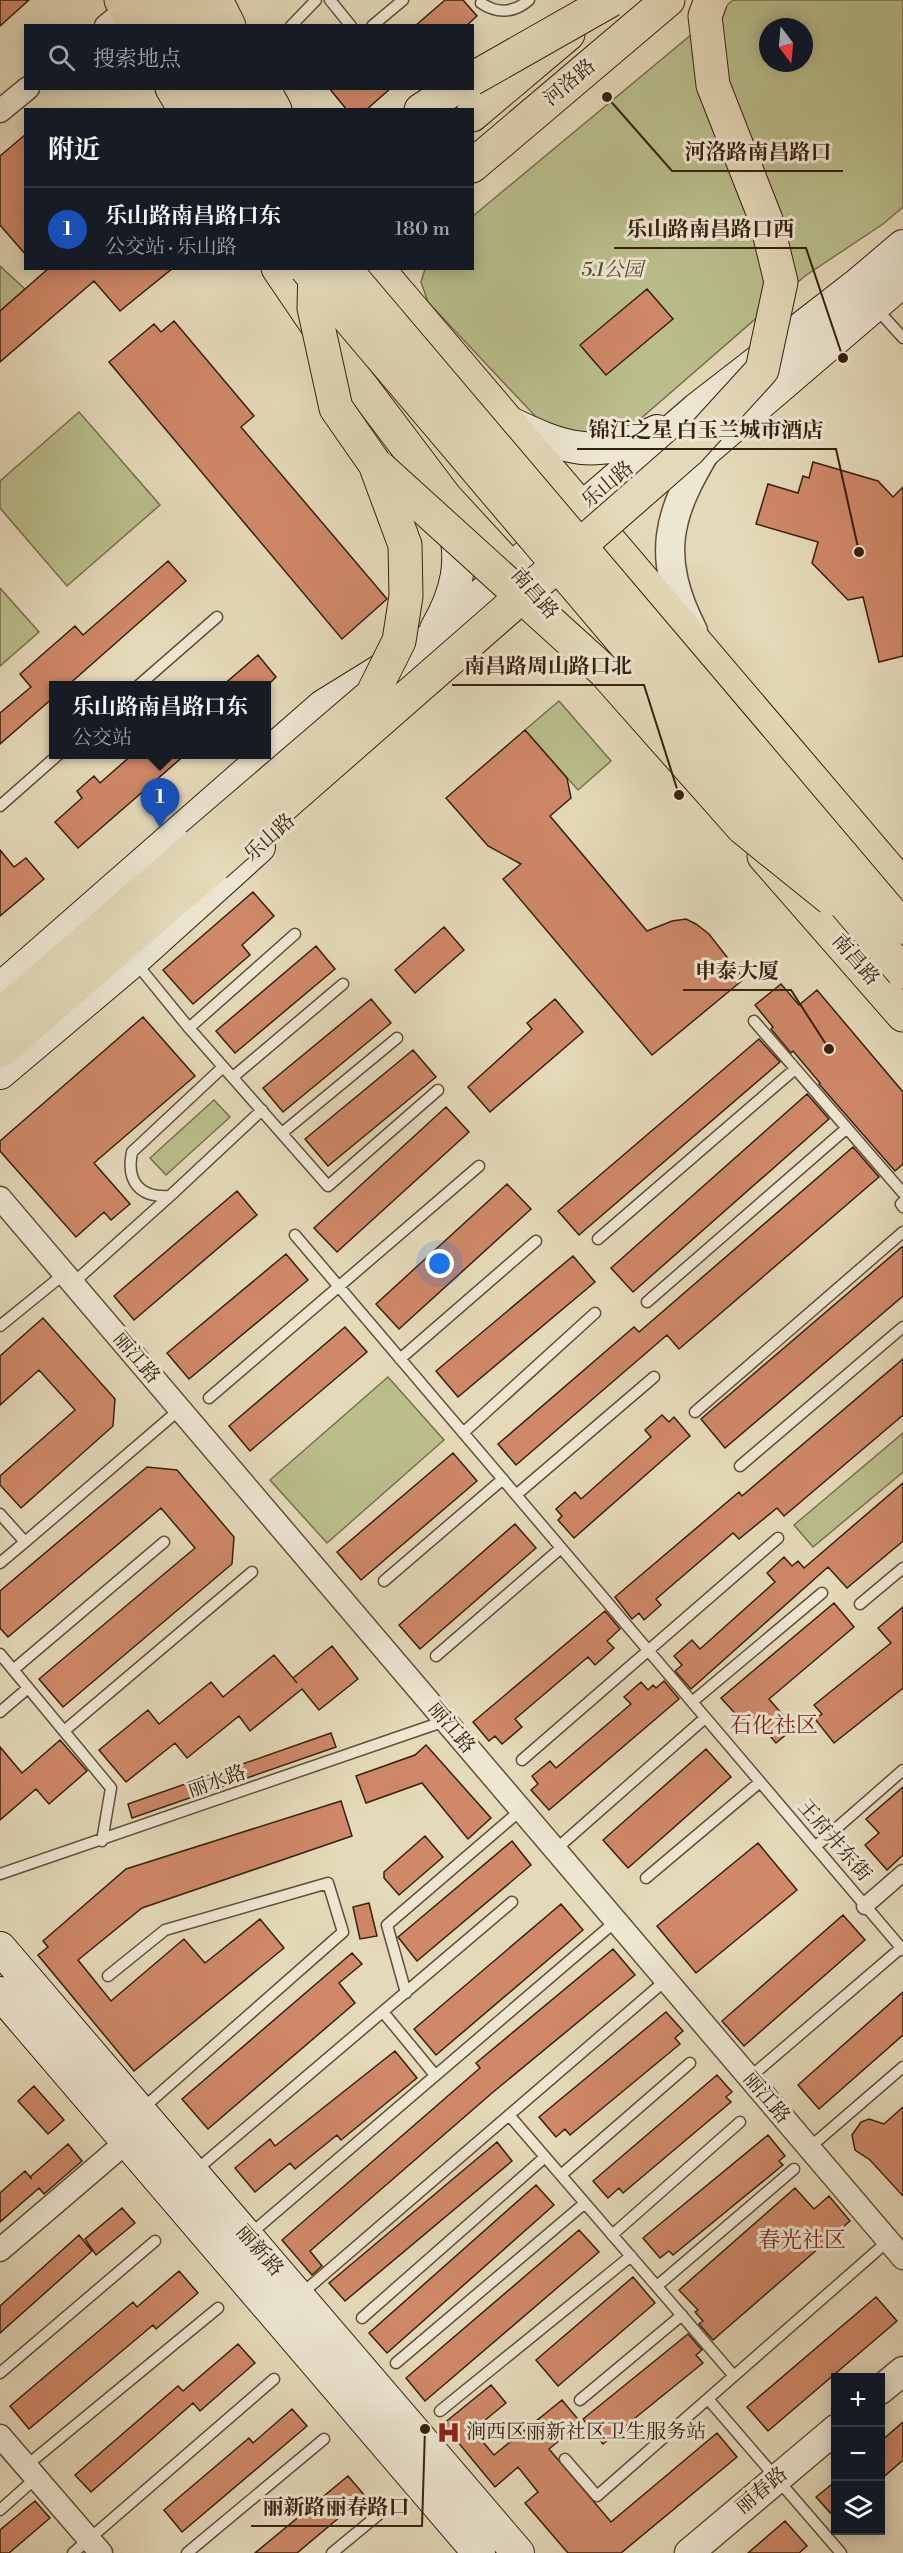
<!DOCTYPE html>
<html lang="zh">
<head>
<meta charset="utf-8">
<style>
  body { margin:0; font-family:"Libre Bodoni","Noto Serif SC",serif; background:#242831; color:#f1f3f6 }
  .controls { position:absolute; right:18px; bottom:18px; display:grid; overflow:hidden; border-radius:0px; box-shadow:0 3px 15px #0003 }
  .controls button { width:54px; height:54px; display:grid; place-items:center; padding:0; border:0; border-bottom:2px solid #363941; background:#171b24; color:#f1f3f6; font:30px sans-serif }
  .compass { position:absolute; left:759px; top:18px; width:54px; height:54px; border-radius:50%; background:#171b24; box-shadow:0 3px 15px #0003; rotate:164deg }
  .you { position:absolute; left:440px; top:1264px; width:21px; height:21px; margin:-15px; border:4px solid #fff; border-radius:50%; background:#1a73e8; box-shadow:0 0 0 9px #1a73e833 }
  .badge { display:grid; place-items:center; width:39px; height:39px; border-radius:50%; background:#7c3aed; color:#fff; font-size:20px; font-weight:700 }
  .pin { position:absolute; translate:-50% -50px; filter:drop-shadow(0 2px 3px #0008) }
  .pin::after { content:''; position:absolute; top:32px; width:21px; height:18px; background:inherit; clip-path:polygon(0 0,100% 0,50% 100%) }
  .popup { position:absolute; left:49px; top:681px; width:222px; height:78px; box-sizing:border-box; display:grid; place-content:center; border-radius:0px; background:#171b24; filter:drop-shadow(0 2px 4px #0005); font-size:20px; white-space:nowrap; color:#9ea1a6 }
  .popup b { font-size:22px; color:#f1f3f6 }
  .popup::after { content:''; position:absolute; left:50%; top:100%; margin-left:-12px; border:12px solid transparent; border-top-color:#171b24 }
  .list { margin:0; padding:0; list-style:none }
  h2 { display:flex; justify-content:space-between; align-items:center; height:78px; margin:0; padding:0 24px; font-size:26px }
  h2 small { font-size:20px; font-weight:400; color:#9ea1a6 }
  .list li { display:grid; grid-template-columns:39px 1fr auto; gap:18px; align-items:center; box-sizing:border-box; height:84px; padding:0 24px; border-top:2px solid #363941 }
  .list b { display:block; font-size:22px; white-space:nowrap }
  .list p { margin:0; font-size:20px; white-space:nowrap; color:#9ea1a6 }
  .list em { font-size:20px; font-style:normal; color:#9ea1a6 }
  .icon { flex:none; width:33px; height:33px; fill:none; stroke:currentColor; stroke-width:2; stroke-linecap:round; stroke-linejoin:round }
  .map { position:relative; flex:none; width:903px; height:2553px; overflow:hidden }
  .search { position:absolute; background:#171b24; box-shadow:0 3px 15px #0003; left:24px; top:24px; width:450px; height:66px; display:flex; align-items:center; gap:15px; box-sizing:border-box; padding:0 21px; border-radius:0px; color:#9ea1a6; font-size:22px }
  .panel { position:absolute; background:#171b24; box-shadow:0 3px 15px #0003; left:24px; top:108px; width:450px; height:162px; border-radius:0px }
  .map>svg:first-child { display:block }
</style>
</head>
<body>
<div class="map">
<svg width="903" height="2553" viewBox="0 0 903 2553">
  <rect width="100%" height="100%" fill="#e4d9b8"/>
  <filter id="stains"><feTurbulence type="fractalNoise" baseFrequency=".00333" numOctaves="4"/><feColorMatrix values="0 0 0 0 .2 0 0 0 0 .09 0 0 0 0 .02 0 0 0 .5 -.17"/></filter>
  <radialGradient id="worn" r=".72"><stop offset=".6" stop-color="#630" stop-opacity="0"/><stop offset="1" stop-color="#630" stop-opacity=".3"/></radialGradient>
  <path fill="#b9be8b" stroke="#78704c" stroke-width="1.5" fill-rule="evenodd" d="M733,0H903V207L883,224L805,276L639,420L600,433H568L536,417L428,302L421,282L425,269L472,268L473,216ZM768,27H804V63H768Z
    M0,266L25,289L0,311Z
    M79,412L160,505L67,586L0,508V481Z
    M0,588L39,632L0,666Z
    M559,701L611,761L578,790L525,730Z
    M214,1100L230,1117L166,1175L150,1158Z
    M388,1377L444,1440L327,1543L270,1480Z
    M903,1433V1472L813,1547L794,1525Z"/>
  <path fill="#cf8868" stroke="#37210d" stroke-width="1.5" d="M0,0H29L0,26Z
    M445,0H463L477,16L466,26H415Z
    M329,88H391L366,110H347Z
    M26,134V255L0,225V156Z
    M49,268H173L120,311L94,281L0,362V311Z
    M647,289L673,319L606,375L580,345Z
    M174,321L254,416L241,427L387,599L342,639L109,362L154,324L161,332Z
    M813,462L878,481L893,497L903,487V656L879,662L863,597L848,600L812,563L818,542L756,524L768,484L798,493L803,476L809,478Z
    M168,561L186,581L67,686H54V697L0,744V713L31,687L20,674L75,626L83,635Z
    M258,655L276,677L267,686H222Z
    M525,730L567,778L571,798L550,816L647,931L672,921L686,919L696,924L709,934L744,979L652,1055L503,879L521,864L488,846L446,798Z
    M133,754H186L78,848L55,822L82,798L77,791L94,776L100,783Z
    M0,850L14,867L26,858L44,879L0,916Z
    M253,892L274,916L242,945L250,955L193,1004L163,970Z
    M444,927L464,950L415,993L395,970Z
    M316,946L335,969L235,1053L216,1031Z
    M781,984L799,1005L817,990L903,1092V1164L895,1171L819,1084L820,1083L793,1051L791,1053L771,1029L773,1027L755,1005Z
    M371,999L391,1023L283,1112L263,1088Z
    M555,999L583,1032L490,1112L468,1087L532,1029L527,1023Z
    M143,1017L195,1076L94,1163L130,1204L111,1220L104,1212L76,1237L0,1151V1141Z
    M759,1039L780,1062L579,1235L558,1211Z
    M413,1050L436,1077L328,1166L305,1139Z
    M807,1094L829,1119L633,1292L611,1268Z
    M446,1107L469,1132L337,1252L314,1228Z
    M853,1147L879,1177L679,1349L667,1335L516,1465L498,1444L634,1327L639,1332Z
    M507,1184L531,1209L399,1329L376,1304Z
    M237,1191L257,1215L134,1320L114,1296Z
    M903,1246V1296L725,1448L701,1419Z
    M286,1254L308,1280L189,1379L167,1353Z
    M573,1256L595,1282L458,1397L436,1371Z
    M43,1318L115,1399L113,1426L21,1508L0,1485V1476L75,1410L39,1370L0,1405V1356Z
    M345,1327L367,1352L250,1451L229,1426Z
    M903,1359V1415L784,1516L777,1508L739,1539L733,1533L656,1599L661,1605L644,1620L639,1613L632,1619L615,1597L739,1492L742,1496Z
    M662,1415L669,1422L674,1417L690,1436L574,1538L558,1520L562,1516L556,1509L575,1492L581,1499L651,1437L645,1430Z
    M453,1453L477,1481L361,1580L337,1552Z
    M147,1467L177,1470L234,1537L232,1564L63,1707L39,1679L195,1548L161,1508L8,1637L0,1628V1591Z
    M903,1483V1541L847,1588L828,1567L691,1689L675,1671L682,1665L674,1656L692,1640L700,1649L775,1582L767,1573L784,1557L792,1566L798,1561L804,1568Z
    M515,1524L536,1548L420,1649L399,1625Z
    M834,1603L854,1627L769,1699L794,1728L776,1743L751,1714L742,1721L721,1698Z
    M903,1607V1688L834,1743L815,1719L822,1714L814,1705L891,1643L878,1628Z
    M605,1611L620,1629L607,1641L614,1648L595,1665L588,1657L515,1719L522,1727L502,1744L495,1736L489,1741L473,1722Z
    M332,1646L358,1679L319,1710L302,1689L250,1731L239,1716L187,1758L175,1743L126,1782L99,1750L148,1710L159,1724L211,1682L223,1697L274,1655L297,1683L293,1678Z
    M664,1681L679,1699L549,1810L531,1790L538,1784L532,1776L550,1761L556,1768L631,1704L624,1697L641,1682L648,1690L653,1685L656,1688Z
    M331,1733L336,1747L132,1818L128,1804Z
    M60,1740L87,1771L49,1804L36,1789L0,1820V1747L22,1773Z
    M426,1745L491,1818L468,1839L422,1783L366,1803L356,1776L415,1755Z
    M706,1749L731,1777L628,1868L603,1840Z
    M903,1787V1855L887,1870L865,1845L879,1833L866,1819Z
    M341,1801L352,1836L142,1908L78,1960L111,2001L184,1939L205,1963L260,1919L284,1948L134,2071L38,1955L48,1947L43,1941L126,1869Z
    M425,1836L443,1857L399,1895L384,1878V1872Z
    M512,1841L531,1865L417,1961L398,1937Z
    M758,1843L797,1890L696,1973L657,1926Z
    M369,1903L377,1936L360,1939L353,1907Z
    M561,1904L583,1930L436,2055L414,2029Z
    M843,1915L865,1940L744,2046L722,2021Z
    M613,1949L635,1975L492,2093L310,2251L322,2266L312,2275L282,2240L480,2068L476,2063Z
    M352,1953L362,1964L339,1983L355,2003L208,2129L182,2099Z
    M903,1992V2035L819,2109L798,2085Z
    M666,2012L683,2031L675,2038L680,2044L570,2135L565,2129L556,2137L539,2117Z
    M395,2051L417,2078L341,2140L337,2135L295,2169L290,2163L255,2192L235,2168L270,2139L275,2146Z
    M717,2075L732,2092L726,2097L731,2102L623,2193L619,2188L608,2198L593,2181Z
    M34,2086L64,2120L48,2134L18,2101Z
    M903,2107V2196L870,2160L855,2150L852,2135L861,2122L869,2119L884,2124Z
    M768,2135L785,2156L779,2161L783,2165L673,2255L669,2251L660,2258L643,2238Z
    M497,2142L512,2161L345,2301L329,2283Z
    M68,2144L82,2161L44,2194L39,2188L0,2222V2193L25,2171L32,2179L30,2177Z
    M536,2185L554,2205L387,2353L369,2333Z
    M795,2188L814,2209L829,2196L850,2221L713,2340L699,2324L703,2321L695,2312L698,2310L679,2290Z
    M122,2208L135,2223L96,2255L85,2239Z
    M579,2230L599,2252L425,2401L406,2378Z
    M79,2235L92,2251L0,2333V2306Z
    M179,2271L198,2293L156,2329L153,2325L29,2429L10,2406L133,2302L137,2307Z
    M633,2277L655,2303L558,2386L536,2360Z
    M876,2297L897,2321L768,2431L747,2407Z
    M688,2334L702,2350L696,2355L703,2363L603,2444L583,2419Z
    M238,2344L255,2363L200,2411L193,2403L91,2492L75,2475L178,2386L183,2391Z
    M491,2385L506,2403L473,2430L494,2455L562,2400L581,2423L549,2449L611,2522L717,2433L737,2457L621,2553H568L525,2503L538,2492L518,2467L495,2487L443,2424Z
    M292,2409L307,2426L182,2532L164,2510L249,2438L253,2443Z
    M903,2422V2460L880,2480V2442Z
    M348,2476L365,2496L297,2553H255Z
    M836,2481V2519L816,2497Z
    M35,2501L50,2518L9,2553H0V2530Z
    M785,2521L807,2546L799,2553H748Z"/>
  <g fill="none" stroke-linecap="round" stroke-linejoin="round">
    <defs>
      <path id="service" d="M330,0L351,26
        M481,3C497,14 514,13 529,0
        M291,26L316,0
        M372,26L403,0
        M875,307L903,338
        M138,686L217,617
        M0,806L59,754
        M136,963L189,1028L328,1186L438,1090
        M754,1021L903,1193
        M189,1028L295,934
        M223,1067L132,1152C126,1181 139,1198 170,1196L262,1110
        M233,1077L343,984
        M282,1133L397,1038
        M903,1202L901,1204L903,1207
        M295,1235L903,1950
        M598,1239L795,1069
        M72,1284L170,1196
        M647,1302L847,1128
        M0,1326L64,1274
        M400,1359L536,1241
        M209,1398L479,1166
        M695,1412L903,1232
        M463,1433L595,1313
        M740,1466L903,1327
        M516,1495L654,1377
        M0,1514L25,1542L0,1563
        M25,1542L179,1410
        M384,1581L503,1479
        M860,1604L903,1568
        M0,1654L111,1788L102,1841
        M436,1656L561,1548
        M13,1670L164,1542
        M692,1702L822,1593
        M0,1712L28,1688
        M64,1731L252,1572
        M522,1760L778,1538
        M815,1847L903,1770
        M555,1850L705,1718
        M0,1874L445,1721
        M646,1878L760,1782
        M108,1976L165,1930L328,1883L343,1932L142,2109
        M406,1993L387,1925L521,1810
        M383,2012L435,2075
        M749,2078L901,1948
        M509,2115L734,2376
        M809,2148L903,2067
        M195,2171L512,1902
        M561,2175L690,2063
        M249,2235L616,1921
        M612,2235L740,2122
        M657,2286L794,2169
        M300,2295L666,1980
        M362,2318L545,2157
        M396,2363L585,2203
        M0,2373L155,2241
        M708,2399L841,2553
        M580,2400L682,2315
        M440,2411L631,2256
        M565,2459L597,2496L888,2241
        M26,2466L218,2308
        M0,2510L36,2478
        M73,2553L274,2379
        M187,2553L324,2439
        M332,2553L383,2511"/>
      <path id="pedestrian" d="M865,1906L903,1873"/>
      <path id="minor" d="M106,26L127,9
        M0,111L28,88
        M0,1198L903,2258
        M0,2250L138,2132
        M0,2436L101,2553"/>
      <path id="tertiary" d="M693,631C655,556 667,514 709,446
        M880,2390L903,2371
        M689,2553L836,2429"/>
      <path id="secondary" d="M506,421C564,449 596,461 657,431
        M702,453L903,281
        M436,629C457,593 465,560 452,519
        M376,694L429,640L697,409L857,285L903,246
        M0,989L323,706L391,664
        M0,1073L134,960L259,847
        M0,1948L518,2553
        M0,1993L479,2553"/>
      <path id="primary" d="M121,0L136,26
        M216,0L229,26
        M172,88L185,110
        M263,88L275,110
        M421,110L455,88
        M472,115L568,34
        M472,166L668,0
        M278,268L331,346L445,497L526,585
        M377,268L903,886
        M764,856L903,1015
        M0,1015L197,845
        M0,1051L215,865"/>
      <path id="trunk" d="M154,0L169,26
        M184,0L198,26
        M204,88L216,110
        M233,88L246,110"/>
    </defs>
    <use href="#service" stroke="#624f38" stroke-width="13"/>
    <use href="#pedestrian" stroke="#624f38" stroke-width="19"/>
    <use href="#minor" stroke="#624f38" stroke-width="25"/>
    <use href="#tertiary" stroke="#624f38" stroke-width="31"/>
    <use href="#secondary" stroke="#37210d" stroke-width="34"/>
    <use href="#primary" stroke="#37210d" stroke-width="35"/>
    <use href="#trunk" stroke="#37210d" stroke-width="35"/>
    <use href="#service" stroke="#ede6d1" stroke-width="10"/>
    <use href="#pedestrian" stroke="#ede6d1" stroke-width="16"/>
    <use href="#minor" stroke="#ede6d1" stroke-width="22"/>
    <use href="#tertiary" stroke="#ede6d1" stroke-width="28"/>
    <use href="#secondary" stroke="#ede6d1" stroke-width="32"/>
    <use href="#primary" stroke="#e4d9b8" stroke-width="33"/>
    <use href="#trunk" stroke="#e4d9b8" stroke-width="33"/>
    <defs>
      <path id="primary-bridge" d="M472,79L611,0
        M379,467L604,671L743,828L831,899
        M197,845L372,695L399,641L406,596L405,545L375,464L336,408L314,308L315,268
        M215,865L690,449L762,370L781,282L766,220L713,85L705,16L711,0"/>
      <path id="trunk-bridge" d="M306,268L903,972
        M344,268L903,927"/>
    </defs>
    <use href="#primary-bridge" stroke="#37210d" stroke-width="35" stroke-linecap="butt"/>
    <use href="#trunk-bridge" stroke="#37210d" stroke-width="35" stroke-linecap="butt"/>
    <use href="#primary-bridge" stroke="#e4d9b8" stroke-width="33"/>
    <use href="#trunk-bridge" stroke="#e4d9b8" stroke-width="33"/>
  </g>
  <defs>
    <symbol id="hospital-bare" viewBox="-9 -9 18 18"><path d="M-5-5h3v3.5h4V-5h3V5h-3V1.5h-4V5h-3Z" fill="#8f2418" stroke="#ede6d1" stroke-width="2.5" paint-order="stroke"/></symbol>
  </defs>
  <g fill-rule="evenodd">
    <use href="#hospital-bare" x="432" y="2416" width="33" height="33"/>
  </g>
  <g text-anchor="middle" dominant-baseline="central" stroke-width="6" stroke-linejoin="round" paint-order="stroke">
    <g font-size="20" fill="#37210d" stroke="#ede6d1">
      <text transform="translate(570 83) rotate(-40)">河洛路</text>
      <text transform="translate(608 485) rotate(-40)">乐山路</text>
      <text transform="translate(534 594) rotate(49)">南昌路</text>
      <text transform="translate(270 838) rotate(-42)">乐山路</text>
      <text transform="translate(855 960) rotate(49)">南昌路</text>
      <text transform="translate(136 1358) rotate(50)">丽江路</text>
      <text transform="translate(451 1728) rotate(50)">丽江路</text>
      <text transform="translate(217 1782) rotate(-19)">丽水路</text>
      <text transform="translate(834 1841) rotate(49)">王府井东街</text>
      <text transform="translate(766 2098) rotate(50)">丽江路</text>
      <text transform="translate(259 2251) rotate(49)">丽新路</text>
      <text transform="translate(762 2491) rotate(-40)">丽春路</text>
    </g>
    <g font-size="20" font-style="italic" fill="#58482c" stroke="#ede6d1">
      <text x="612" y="270">5.1公园</text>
    </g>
    <g font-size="20" fill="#37210d" stroke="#ede6d1" text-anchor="start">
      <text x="466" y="2432">涧西区丽新社区卫生服务站</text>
    </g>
    <g font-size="22" fill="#7a1f14" stroke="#ede6d1">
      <text x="774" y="1725">石化社区</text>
      <text x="802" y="2240">春光社区</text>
    </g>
  </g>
  <path fill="none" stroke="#37210d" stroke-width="2" d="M607 97L672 171H843M843 358L806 248H614M859 552L836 449H577M679 795L644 685H452M829 1049L791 990H683M425 2429L422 2526H251"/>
  <g fill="#37210d" stroke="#ede6d1" stroke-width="2">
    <circle cx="607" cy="97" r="6"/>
    <circle cx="843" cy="358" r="6"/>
    <circle cx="859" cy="552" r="6"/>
    <circle cx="679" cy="795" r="6"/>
    <circle cx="829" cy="1049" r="6"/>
    <circle cx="425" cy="2429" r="6"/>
  </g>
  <g font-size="21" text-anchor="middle" font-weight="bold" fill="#37210d" stroke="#ede6d1" stroke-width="6" stroke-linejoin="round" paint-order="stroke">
    <text x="758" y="159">河洛路南昌路口</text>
    <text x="710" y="236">乐山路南昌路口西</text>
    <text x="706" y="437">锦江之星 白玉兰城市酒店</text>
    <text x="548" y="673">南昌路周山路口北</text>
    <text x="737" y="978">申泰大厦</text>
    <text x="336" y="2514">丽新路丽春路口</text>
  </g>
  <rect width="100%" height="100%" filter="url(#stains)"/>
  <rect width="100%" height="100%" fill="url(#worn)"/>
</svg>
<div class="controls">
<button>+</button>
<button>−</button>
<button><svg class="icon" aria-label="layers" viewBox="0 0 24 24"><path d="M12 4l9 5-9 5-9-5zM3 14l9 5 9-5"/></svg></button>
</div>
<svg class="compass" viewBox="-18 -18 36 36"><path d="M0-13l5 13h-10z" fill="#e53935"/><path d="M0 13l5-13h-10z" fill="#9ea1a6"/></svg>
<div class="you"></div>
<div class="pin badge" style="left:160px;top:828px;background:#1a4fb4">1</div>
<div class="popup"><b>乐山路南昌路口东</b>公交站</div>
<div class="search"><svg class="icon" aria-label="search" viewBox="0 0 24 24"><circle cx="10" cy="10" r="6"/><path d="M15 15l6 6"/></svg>搜索地点</div>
<section class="panel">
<h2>附近<small></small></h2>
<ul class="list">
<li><span class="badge" style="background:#1a4fb4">1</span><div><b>乐山路南昌路口东</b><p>公交站 · 乐山路</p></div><em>180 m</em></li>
</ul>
</section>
</div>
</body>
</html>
